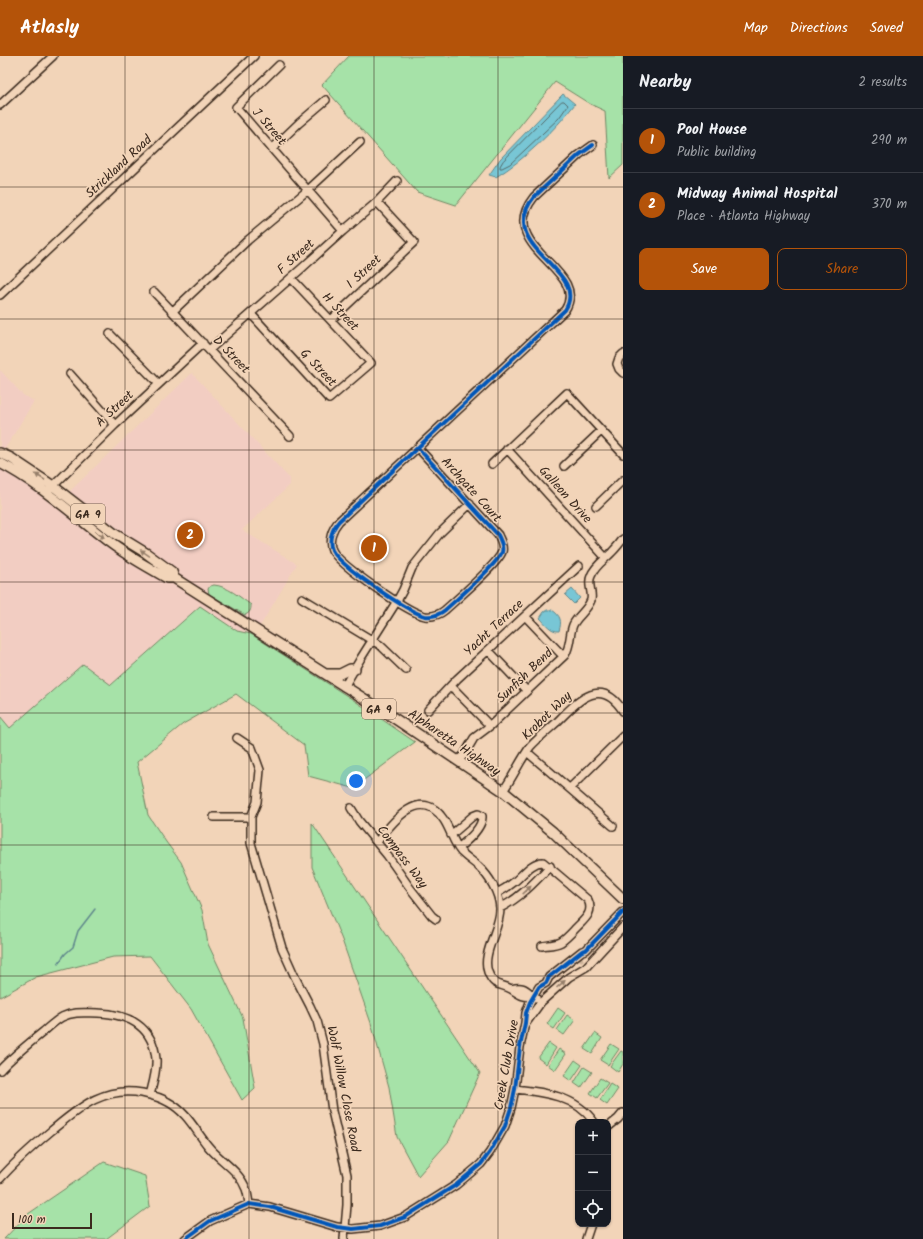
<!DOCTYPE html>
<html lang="en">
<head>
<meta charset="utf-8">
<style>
  body { margin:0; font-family:Kalam,sans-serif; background:#20242c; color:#f1f3f6 }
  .controls { position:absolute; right:12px; bottom:12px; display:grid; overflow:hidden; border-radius:8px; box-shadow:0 1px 3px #0004 }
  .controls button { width:36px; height:36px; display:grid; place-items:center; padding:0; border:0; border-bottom:1px solid #363941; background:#171b24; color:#f1f3f6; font:20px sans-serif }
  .scale { position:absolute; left:12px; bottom:10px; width:80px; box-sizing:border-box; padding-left:4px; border:2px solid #3b2a1e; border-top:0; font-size:11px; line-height:14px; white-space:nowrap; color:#3b2a1e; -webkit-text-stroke:3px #f2d4b8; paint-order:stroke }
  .you { position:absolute; left:356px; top:725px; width:14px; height:14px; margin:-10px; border:3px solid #fff; border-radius:50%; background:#1a73e8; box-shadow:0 0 0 6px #1a73e833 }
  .badge { display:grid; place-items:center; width:26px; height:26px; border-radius:50%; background:#b45309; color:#fff; font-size:13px; font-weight:700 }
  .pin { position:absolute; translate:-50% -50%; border:2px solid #fff; box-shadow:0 1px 4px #0006 }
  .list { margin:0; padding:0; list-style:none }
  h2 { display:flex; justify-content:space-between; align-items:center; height:52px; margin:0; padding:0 16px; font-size:17px }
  h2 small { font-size:13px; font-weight:400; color:#9ea1a6 }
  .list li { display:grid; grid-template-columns:26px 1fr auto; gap:12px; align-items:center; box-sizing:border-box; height:64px; padding:0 16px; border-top:1px solid #363941 }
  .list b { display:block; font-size:15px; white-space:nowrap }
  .list p { margin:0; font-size:13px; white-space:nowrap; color:#9ea1a6 }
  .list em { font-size:13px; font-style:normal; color:#9ea1a6 }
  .actions { display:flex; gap:8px; padding:12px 16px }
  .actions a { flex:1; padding:9px 0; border:1px solid #b45309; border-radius:8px; text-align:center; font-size:14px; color:#b45309 }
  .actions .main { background:#b45309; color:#fff }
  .icon { flex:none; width:22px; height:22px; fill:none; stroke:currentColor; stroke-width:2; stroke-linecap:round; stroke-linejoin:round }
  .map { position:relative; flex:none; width:623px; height:1183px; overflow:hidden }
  header { display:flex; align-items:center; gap:24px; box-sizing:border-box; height:56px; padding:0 20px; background:#b45309; color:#fff }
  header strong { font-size:19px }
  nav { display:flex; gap:22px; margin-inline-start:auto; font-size:14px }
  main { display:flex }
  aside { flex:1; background:#171b24 }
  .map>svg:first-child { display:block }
</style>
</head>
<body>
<header>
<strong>Atlasly</strong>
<nav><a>Map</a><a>Directions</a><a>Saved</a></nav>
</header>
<main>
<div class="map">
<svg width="623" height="1183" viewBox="0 0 623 1183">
  <rect width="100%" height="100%" fill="#f2d4b8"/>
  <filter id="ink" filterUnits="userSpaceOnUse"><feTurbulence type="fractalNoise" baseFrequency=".025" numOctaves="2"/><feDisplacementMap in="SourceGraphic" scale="8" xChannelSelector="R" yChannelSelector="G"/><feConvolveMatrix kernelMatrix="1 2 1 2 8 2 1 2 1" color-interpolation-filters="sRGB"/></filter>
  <g filter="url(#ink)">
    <path fill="#f2cdc2" d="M0,314L23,339L34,345L0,401L65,440L192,317L290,423V429L242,474L297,508L256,577L251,578L237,575L200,550L111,629L10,672L0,660Z"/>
    <path fill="#a6e2a8" stroke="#708663" d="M349,0H623V109L609,122L605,55L590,48L555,26L456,149L417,136L322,29Z
      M214,529C227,530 240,541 251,549C251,554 250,557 245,559L209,538L208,533L210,530Z
      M200,550L237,575L251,578L355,645L415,686L353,732L308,720L304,689L236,638L183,668L137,706L148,759L166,786L181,806L202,854L208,888L243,962L255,1032L242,1044L191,953L150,900L113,901L36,921L0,941V660L10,672L83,608L111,629Z
      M312,767L480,1017L449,1085L418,1120L397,1081L389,1031L371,967L342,884L312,811Z
      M558,952L565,957L554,973L547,968Z
      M567,959L575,964L564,979L557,974Z
      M595,977L602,982L592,998L584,993Z
      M549,987L556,992L546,1008L538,1002Z
      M611,988L619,993L608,1009L600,1004Z
      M559,993L566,998L555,1014L548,1009Z
      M621,995L623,996V1008L618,1016L610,1010Z
      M575,1004L582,1009L571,1025L564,1020Z
      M584,1011L592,1016L581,1032L574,1027Z
      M600,1022L608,1027L597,1042L590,1037Z
      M610,1028L618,1033L607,1049L600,1044Z
      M104,1106L145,1120L150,1150L106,1183H4L28,1158Z"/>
    <path fill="#78c6d5" stroke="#60888c" d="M563,38L575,48C554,75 524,104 496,121L489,119L500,103Z
      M377,479L382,482L386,487L383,491L380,492L373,486V483Z
      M572,533L580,542L574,548L565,539Z
      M547,554H552C561,560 562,565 559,575C551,576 545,567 540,562L544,556Z"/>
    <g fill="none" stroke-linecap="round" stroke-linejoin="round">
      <path stroke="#536867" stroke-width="1" d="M562,45H564L568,49L559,62L510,108L502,112H500V110L503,105Z"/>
      <path stroke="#60888c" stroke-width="1.5" d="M58,908L65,898L73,891L78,875L95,853"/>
      <path stroke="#cdb299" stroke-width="7" stroke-dasharray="7 3.5" stroke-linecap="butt" d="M579,903L582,901"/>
      <defs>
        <path id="minor" d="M279,9L236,51L343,175
          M0,49L53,0
          M272,93L299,67L326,44
          M154,236L290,380
          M0,239L254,0
          M173,255L248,184L308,134L360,86
          M251,258L329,343L371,307L291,222
          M331,264L414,186L377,146
          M110,278L159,328
          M209,294L301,213L343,175L377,146L397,125
          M623,298L619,302L617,308L619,313L623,317
          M70,318L115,369
          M418,392L498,479C500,484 504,490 502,496C497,509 457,543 445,554C439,559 433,561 425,560C408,556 339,509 332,494C328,484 332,473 339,465L565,254C591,213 493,192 534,141L579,99L593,89
          M507,393L605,501
          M492,408L567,337L623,398
          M564,410L601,375
          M49,434L115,369L203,287
          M596,450L623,424
          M302,542L380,589L406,614
          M525,560L563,600
          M489,595L527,635
          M451,630L490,670
          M344,631L361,602L397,545L403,534L412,512L440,477L470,448
          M428,654L457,623L579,510
          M237,682L252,692L260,714L257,746L251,761V787L282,892L295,921L310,950L317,965L323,988L332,1055L347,1119V1149L344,1183
          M527,696L613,770
          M458,704L464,699L474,682L490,670L565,599C571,589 569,579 573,569C577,560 587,555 591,544C593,536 587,528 591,520C595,509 606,503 613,495C617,491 620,487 623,483
          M570,732L623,680
          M503,735C513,721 520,705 530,691C538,682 548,674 557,666C577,646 600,619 623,655
          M351,752L359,765L387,799L410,832L432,860L436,863
          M214,761H251
          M451,779L473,760L478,758L482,760C483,772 467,785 458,792
          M377,786C393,765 421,729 444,764C451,775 453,786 461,796C466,801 472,805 478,810C489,820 499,836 500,852C501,872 481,897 488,916C494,932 501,927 511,933C519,938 523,942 533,940
          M497,837C503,834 509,830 514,826C523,819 531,806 543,806L588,844C594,856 585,863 577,871C572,876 567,882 561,886C555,889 548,889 542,890
          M500,852C520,842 534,827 550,810
          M511,933C526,929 526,935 536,942
          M526,967L541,946L569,921L586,911L623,871
          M0,1014C13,1000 28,988 43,976C49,971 55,965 62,961C74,955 86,957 98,957C128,958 153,970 156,1003C157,1015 153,1027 150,1039
          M515,1033C544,1036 576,1040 594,1066
          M608,1071L618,1063L623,1057
          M0,1123C15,1106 33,1090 51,1075C79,1052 103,1030 142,1037C151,1039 160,1041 168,1046C187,1056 195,1074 208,1090C220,1105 239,1114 246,1133C248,1138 248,1143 249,1148
          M185,1183L210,1165L249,1148L270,1151L337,1171L353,1173L380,1170L405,1161L456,1129L481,1108L490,1096L505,1070L511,1052L515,1033L520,991L525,967L526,957L530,946L539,931L546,927L549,921L582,895L586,894L623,856
          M586,1183L591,1168"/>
        <path id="major" d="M0,397L11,402L53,430L115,478L146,497L172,516L174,522
          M0,407C37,426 68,454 100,479C121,496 144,509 167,522H174
          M174,522L382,654L503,735L553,776L623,843
          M326,618H340L350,613H355"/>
      </defs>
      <use href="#minor" stroke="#3b2a1e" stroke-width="10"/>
      <use href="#major" stroke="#3b2a1e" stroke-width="12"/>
      <use href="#minor" stroke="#f2d4b8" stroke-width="7"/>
      <use href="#major" stroke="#f2d4b8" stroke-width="9"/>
      <defs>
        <path id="cycleway" d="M418,392L498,479C500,484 504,490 502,496C497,509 457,543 445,554C439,559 433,561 425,560C408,556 339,509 332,494C328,484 332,473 339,465L565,254C591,213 493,192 534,141L579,99L593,89
          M185,1183L210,1165L249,1148L270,1151L337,1171L353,1173L380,1170L405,1161L456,1129L481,1108L490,1096L505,1070L511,1052L515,1033L520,991L525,967L526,957L530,946L539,931L546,927L549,921L582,895L586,894L623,856"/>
      </defs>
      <use href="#cycleway" stroke="#f2d4b8" stroke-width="6"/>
      <use href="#cycleway" stroke="#0057b8" stroke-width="4"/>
    </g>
    <defs><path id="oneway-solid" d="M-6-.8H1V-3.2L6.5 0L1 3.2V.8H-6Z"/></defs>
    <g fill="#967f6b">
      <use href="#oneway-solid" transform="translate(40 421) rotate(-147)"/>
      <use href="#oneway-solid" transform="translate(100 479) rotate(37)"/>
      <use href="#oneway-solid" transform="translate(145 497) rotate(-146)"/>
      <use href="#oneway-solid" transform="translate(527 834) rotate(-44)"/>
      <use href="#oneway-solid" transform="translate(561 928) rotate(-41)"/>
    </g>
  </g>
  <path fill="none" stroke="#3b2a1e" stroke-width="1" stroke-opacity="0.55" d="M125,0V1183M249,0V1183M374,0V1183M498,0V1183M0,131H623M0,263H623M0,394H623M0,526H623M0,657H623M0,789H623M0,920H623M0,1052H623"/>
  <g text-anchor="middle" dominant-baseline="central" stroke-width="3.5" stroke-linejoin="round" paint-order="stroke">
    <g fill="#f2d4b8" stroke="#725d4c" stroke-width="1">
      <rect x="71" y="448" width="34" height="20" rx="3"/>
      <rect x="362" y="643" width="34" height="20" rx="3"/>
    </g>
    <g font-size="12" font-weight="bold" fill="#3b2a1e">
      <text x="88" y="458">GA 9</text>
      <text x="379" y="653">GA 9</text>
    </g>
    <g font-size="13" fill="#3b2a1e" stroke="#f2d4b8">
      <text transform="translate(269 71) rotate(49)">J Street</text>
      <text transform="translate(119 111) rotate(-43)">Strickland Road</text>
      <text transform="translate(296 201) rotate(-42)">F Street</text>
      <text transform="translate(364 216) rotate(-43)">I Street</text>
      <text transform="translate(340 256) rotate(47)">H Street</text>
      <text transform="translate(231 299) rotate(46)">D Street</text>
      <text transform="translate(318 312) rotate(47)">G Street</text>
      <text transform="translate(115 353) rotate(-43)">A Street</text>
      <text transform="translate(471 434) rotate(48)">Archgate Court</text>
      <text transform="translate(565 439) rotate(48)">Galleon Drive</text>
      <text transform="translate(494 572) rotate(-43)">Yacht Terrace</text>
      <text transform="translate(525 620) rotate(-44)">Sunfish Bend</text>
      <text transform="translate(547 660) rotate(-44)">Krobot Way</text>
      <text transform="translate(454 687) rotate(34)">Alpharetta Highway</text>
      <text transform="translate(402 801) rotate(53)">Compass Way</text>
      <text transform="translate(507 1009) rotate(-80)">Creek Club Drive</text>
      <text transform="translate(343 1033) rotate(79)">Wolf Willow Close Road</text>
    </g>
  </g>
</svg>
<div class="controls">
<button>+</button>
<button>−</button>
<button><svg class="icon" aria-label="locate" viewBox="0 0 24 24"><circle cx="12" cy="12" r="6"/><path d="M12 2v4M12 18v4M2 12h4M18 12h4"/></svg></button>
</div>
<div class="scale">100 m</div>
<div class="you"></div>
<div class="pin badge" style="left:374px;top:492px">1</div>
<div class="pin badge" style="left:190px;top:479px">2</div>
</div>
<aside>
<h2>Nearby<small>2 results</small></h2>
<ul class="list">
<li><span class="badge">1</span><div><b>Pool House</b><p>Public building</p></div><em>290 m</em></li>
<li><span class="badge">2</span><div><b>Midway Animal Hospital</b><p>Place · Atlanta Highway</p></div><em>370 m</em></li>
</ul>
<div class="actions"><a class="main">Save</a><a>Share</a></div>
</aside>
</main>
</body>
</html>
